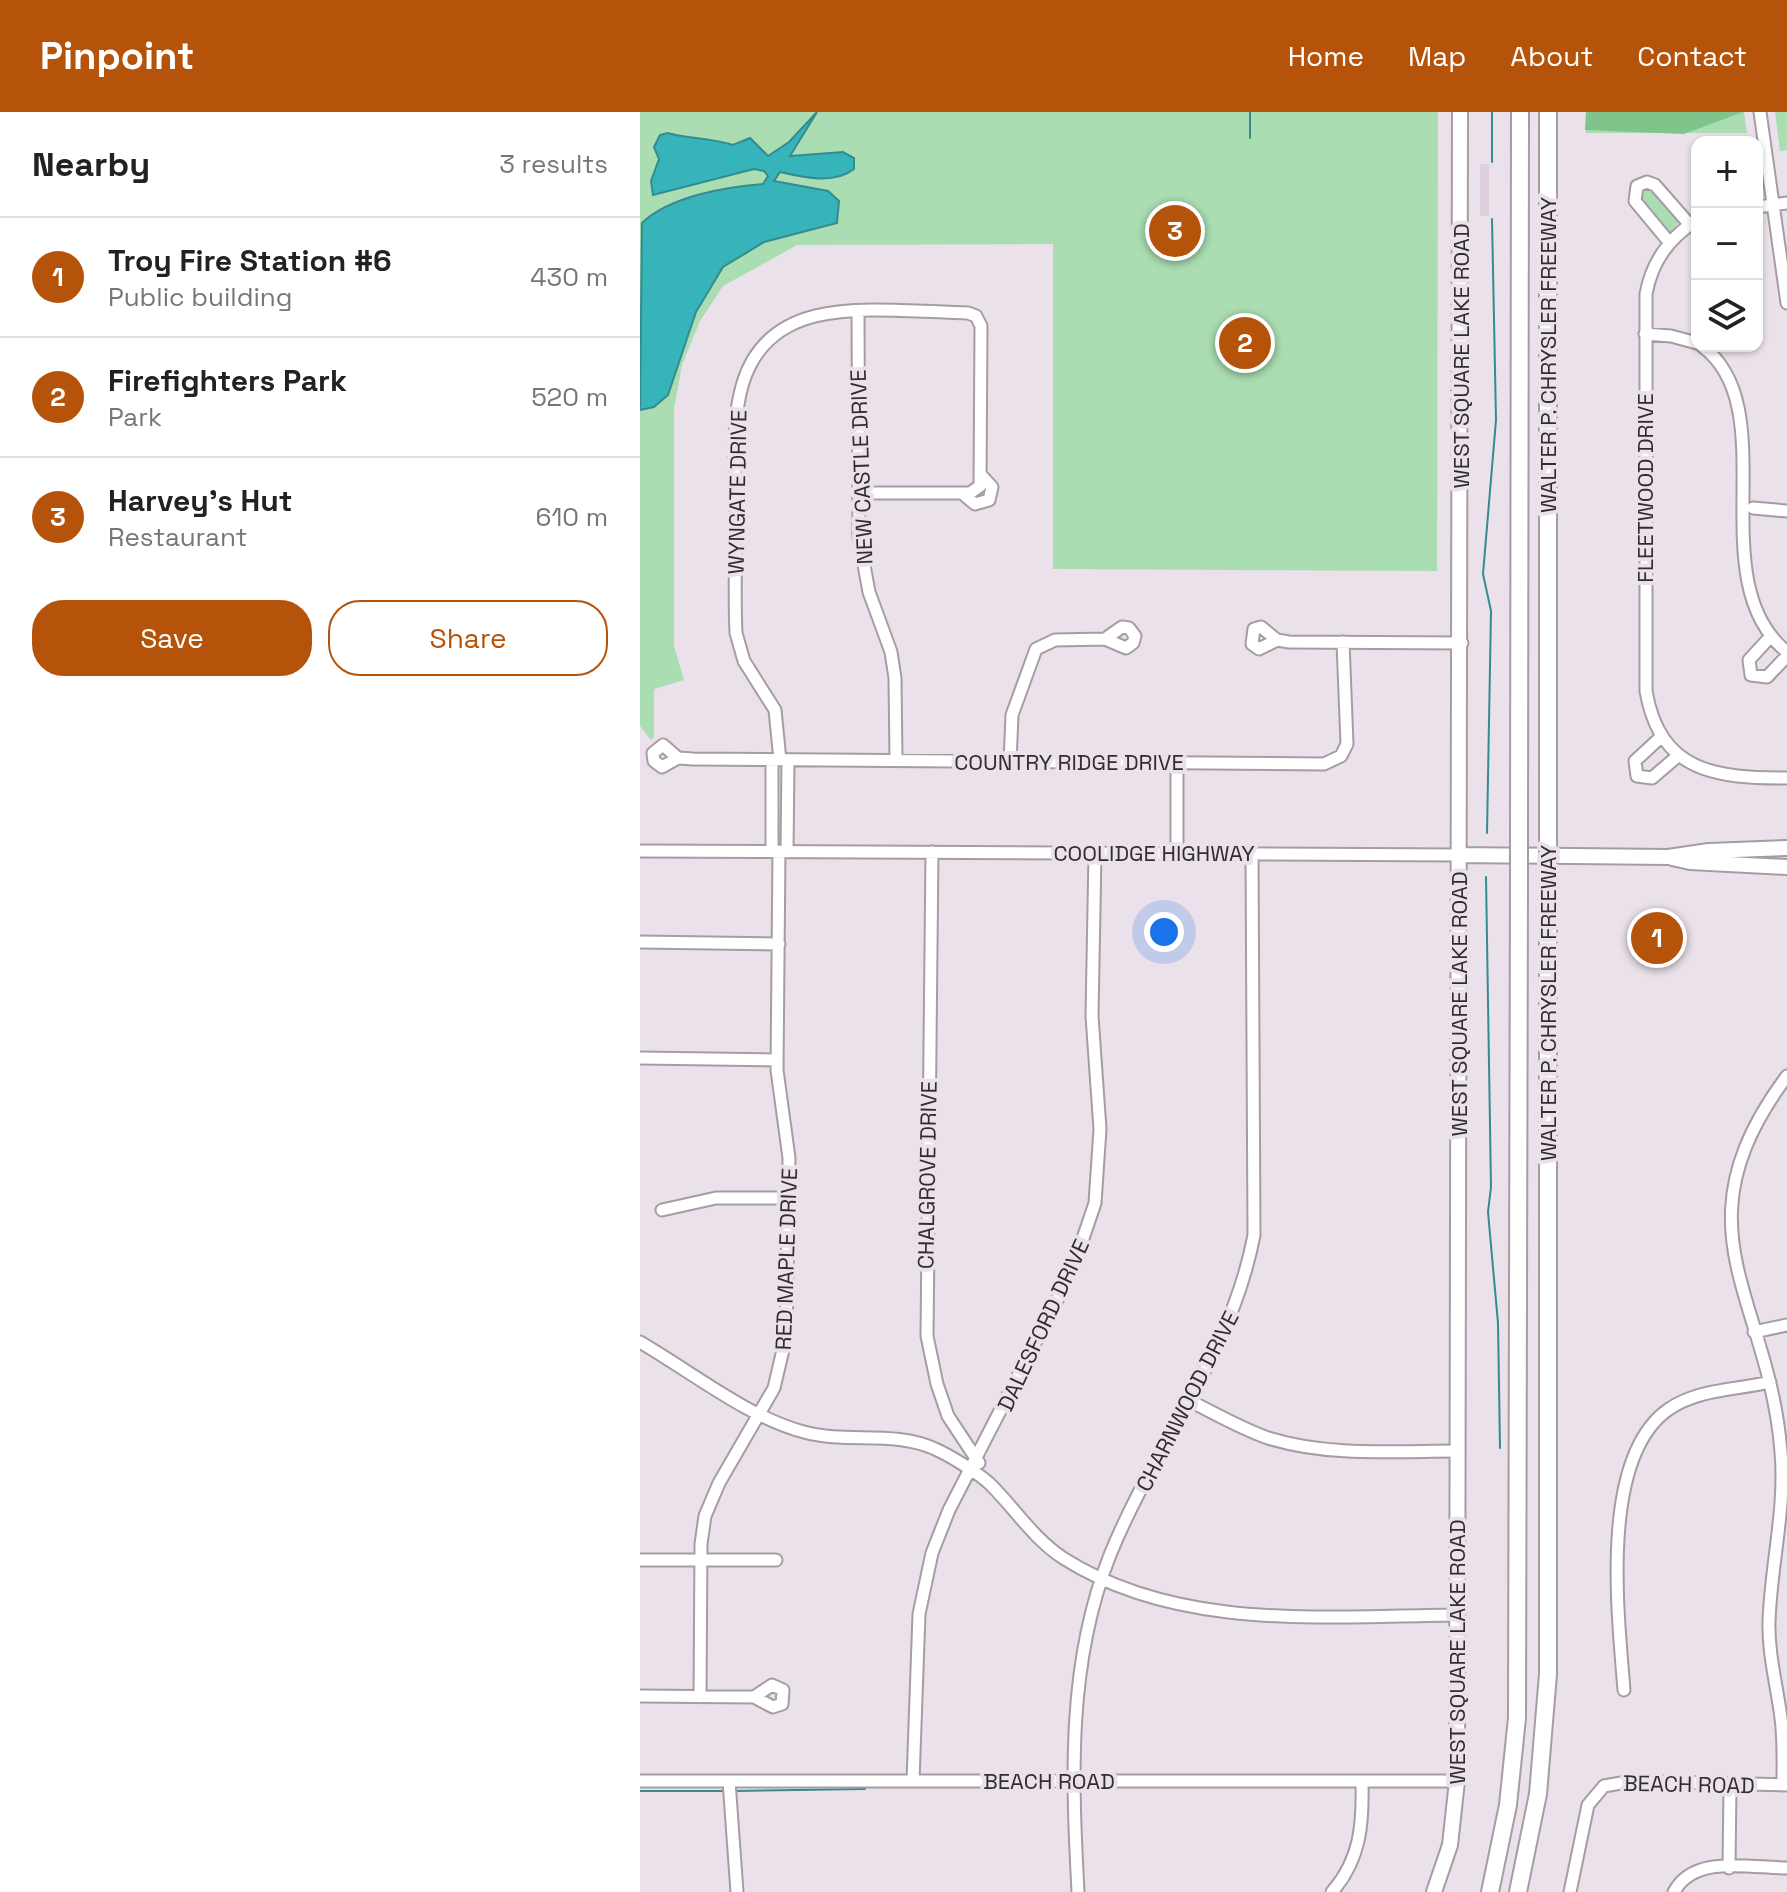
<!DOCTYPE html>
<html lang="en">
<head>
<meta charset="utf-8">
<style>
  body { margin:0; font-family:"Space Grotesk",sans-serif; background:#f6f6f6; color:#222 }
  .controls { position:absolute; right:24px; top:24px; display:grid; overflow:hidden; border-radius:16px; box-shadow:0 2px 6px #0004 }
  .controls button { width:72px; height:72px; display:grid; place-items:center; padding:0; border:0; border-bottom:2px solid #e0e0e0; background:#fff; color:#222; font:40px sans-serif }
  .you { position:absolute; left:524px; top:820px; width:28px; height:28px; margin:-20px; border:6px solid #fff; border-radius:50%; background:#1a73e8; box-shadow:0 0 0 12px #1a73e833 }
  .badge { display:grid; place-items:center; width:52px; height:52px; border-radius:50%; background:#b45309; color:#fff; font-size:26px; font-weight:700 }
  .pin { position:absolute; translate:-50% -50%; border:4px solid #fff; box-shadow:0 2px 8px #0006 }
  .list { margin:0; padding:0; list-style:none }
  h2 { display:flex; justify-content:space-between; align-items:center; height:104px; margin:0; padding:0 32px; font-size:34px }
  h2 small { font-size:26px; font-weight:400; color:#767676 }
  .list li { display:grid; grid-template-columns:52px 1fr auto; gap:24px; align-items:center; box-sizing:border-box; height:120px; padding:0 32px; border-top:2px solid #e0e0e0 }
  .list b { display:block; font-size:30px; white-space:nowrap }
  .list p { margin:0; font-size:26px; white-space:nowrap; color:#767676 }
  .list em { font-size:26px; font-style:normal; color:#767676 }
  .actions { display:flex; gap:16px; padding:24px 32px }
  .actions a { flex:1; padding:18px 0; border:2px solid #b45309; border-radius:32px; text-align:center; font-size:28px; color:#b45309 }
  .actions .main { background:#b45309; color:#fff }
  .icon { flex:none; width:44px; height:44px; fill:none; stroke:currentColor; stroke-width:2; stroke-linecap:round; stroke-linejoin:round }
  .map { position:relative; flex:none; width:1147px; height:1780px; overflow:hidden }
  header { display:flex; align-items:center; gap:48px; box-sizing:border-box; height:112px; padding:0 40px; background:#b45309; color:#fff }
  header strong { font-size:38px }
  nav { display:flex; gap:44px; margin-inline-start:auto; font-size:28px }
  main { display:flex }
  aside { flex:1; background:#fff }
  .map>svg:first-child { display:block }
</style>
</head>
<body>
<header>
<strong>Pinpoint</strong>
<nav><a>Home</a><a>Map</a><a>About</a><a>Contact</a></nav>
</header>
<main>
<aside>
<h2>Nearby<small>3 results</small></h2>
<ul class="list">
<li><span class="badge">1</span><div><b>Troy Fire Station #6</b><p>Public building</p></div><em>430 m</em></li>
<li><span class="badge">2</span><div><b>Firefighters Park</b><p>Park</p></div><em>520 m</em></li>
<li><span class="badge">3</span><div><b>Harvey's Hut</b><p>Restaurant</p></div><em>610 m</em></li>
</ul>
<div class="actions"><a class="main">Save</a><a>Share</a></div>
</aside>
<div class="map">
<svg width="1147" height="1780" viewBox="0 0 1147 1780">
  <rect width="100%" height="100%" fill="#ebe1ea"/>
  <path fill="#e0d0de" d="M840,52H849V104H840Z"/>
  <path fill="#aaddb1" d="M0,0H798L797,459L413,457V132L157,133L83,174L60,209L42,253L34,297V534L44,568L14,577V625L11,628L0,614Z
    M946,0H1104L1107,21H946Z
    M1135,0H1147V38L1140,39Z
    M1010,75L1040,108L1032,120L1028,121L999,89L1000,76Z"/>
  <path fill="#80c48b" d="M946,0H1103L1044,22L945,18Z"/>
  <path fill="#36b4ba" stroke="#348b90" stroke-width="2" d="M177,0L150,44L203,40L214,46V57C194,73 162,65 140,60L134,69L188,79L199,89L197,111L124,130L83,155L56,200L28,283L14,295L0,298L2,111C30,84 86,75 123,72L128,64L124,59L114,57L13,83L11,69L19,47L14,35L20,23L27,21C50,27 71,26 93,33L110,26L128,44L149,30Z"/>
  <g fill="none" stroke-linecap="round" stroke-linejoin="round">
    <path stroke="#348b90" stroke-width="2" d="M610,0V26
      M852,50V0
      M847,721L851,499L843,462L856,308L852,107
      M846,765L851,1075L848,1100L858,1211L860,1336
      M0,1679H85
      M95,1679L225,1677"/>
    <defs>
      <path id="minor" d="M1120,0L1147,191
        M1117,95L1147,91
        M1057,108C1029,126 1012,149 1006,182V579C1020,661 1077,666 1147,666
        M1029,130L995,89L997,74L1007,70L1015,73L1050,113
        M218,201L219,426L229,480L251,540L255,566L256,648
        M1005,222L1031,224L1057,231
        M1062,234C1147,297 1058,468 1147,540
        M322,381L335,392L349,388L352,375L341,363
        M1113,396L1147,399
        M1131,524L1109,548L1111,563L1127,565L1147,544
        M637,528L619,537L612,532L614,517L621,515L637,528L649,530L822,531
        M1022,624L995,649L997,664L1012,666L1039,643
        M38,646L22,655L14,649L13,641L23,633L38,646L53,647L684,652L701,644L707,632L703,530
        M140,648L135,598L104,549L96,521C94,480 96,439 96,399C95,324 81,228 175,204C219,193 281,200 328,201L336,204L341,214L340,374L330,381H219
        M370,650L372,603L396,537L415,528L465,527L486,536L493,531L495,524L489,516L482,515L465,527
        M0,739L819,743
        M132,739V648
        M147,740L148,648
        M292,740L287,1224L297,1272L308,1304L339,1351
        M537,742V651
        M0,830L139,832
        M0,946L137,948
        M22,1098L76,1086H149
        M1114,1220L1147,1213
        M0,1230C50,1259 109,1306 164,1320C207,1332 254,1318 295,1337C309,1343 340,1362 351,1373C375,1397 394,1427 423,1446C539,1520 687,1504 818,1503
        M550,1289C576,1302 602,1317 628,1326C688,1345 756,1339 818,1339
        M0,1448H136
        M984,1578C978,1502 959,1345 1029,1297C1058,1277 1096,1278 1130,1270
        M0,1584L114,1585L133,1595L142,1592L143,1578L132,1573L114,1585
        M60,1585L61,1432L65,1404L79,1371L134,1276L146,1225L149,1046L137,958L139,739
        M0,1669H817
        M89,1669L97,1780
        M273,1669L279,1502L292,1441L309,1398L432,1159L455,1091L460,1017L452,904L455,741
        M1143,1673C1143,1651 1144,1628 1141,1606C1137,1574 1128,1542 1129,1509C1131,1452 1146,1397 1141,1340C1129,1184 1032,1118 1147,964
        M1089,1756L1090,1673
        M438,1780C432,1666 427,1551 470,1443C515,1332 591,1244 614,1123L612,741
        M692,1780C721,1747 723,1711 722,1670
        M930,1780L948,1693L964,1674L992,1669L1147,1673
        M1034,1780C1054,1742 1110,1756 1147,1756"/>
      <path id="major" d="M819,743L1028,745L1069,739L1147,736
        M1032,746L1050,750L1147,755
        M794,1780L810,1733L817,1669L820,0"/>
      <path id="highway" d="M908,0V723
        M879,723L880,0
        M850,1780L868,1693L877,1606L879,762
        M878,1780L898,1682L908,1562V762"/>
    </defs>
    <use href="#minor" stroke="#a59ca4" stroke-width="15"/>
    <use href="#major" stroke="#a59ca4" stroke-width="18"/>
    <use href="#highway" stroke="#a59ca4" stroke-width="20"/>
    <use href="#minor" stroke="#fff" stroke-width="11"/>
    <use href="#major" stroke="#fff" stroke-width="14"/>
    <use href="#highway" stroke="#fff" stroke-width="16"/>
    <defs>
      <path id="highway-bridge" d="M908,723V762
        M879,762V723"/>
    </defs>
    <use href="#highway-bridge" stroke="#a59ca4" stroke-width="20" stroke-linecap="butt"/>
    <use href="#highway-bridge" stroke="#fff" stroke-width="16"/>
  </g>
  <g text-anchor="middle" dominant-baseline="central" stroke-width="8" stroke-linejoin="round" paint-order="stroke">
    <g font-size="22" fill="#302c2f" stroke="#ebe1ea">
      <text transform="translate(908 243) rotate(-90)">WALTER P. CHRYSLER FREEWAY</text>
      <text transform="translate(821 244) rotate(-90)">WEST SQUARE LAKE ROAD</text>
      <text transform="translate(221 355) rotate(-92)">NEW CASTLE DRIVE</text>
      <text transform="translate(1005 376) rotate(-90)">FLEETWOOD DRIVE</text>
      <text transform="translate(97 380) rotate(-89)">WYNGATE DRIVE</text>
      <text x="429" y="650">COUNTRY RIDGE DRIVE</text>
      <text x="514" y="741">COOLIDGE HIGHWAY</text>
      <text transform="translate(908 891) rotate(-90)">WALTER P. CHRYSLER FREEWAY</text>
      <text transform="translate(819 892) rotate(-90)">WEST SQUARE LAKE ROAD</text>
      <text transform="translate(287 1063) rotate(-89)">CHALGROVE DRIVE</text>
      <text transform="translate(146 1147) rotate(-88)">RED MAPLE DRIVE</text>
      <text transform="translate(403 1213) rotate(-65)">DALESFORD DRIVE</text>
      <text transform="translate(547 1289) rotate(-63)">CHARNWOOD DRIVE</text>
      <text transform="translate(817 1540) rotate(-90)">WEST SQUARE LAKE ROAD</text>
      <text x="409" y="1669">BEACH ROAD</text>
      <text transform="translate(1049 1672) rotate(1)">BEACH ROAD</text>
    </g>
  </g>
</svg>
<div class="controls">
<button>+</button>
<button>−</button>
<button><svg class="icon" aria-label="layers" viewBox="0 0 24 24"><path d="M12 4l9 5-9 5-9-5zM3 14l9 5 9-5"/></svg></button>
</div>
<div class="you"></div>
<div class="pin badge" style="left:1017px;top:826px">1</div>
<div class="pin badge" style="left:605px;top:231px">2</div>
<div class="pin badge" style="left:535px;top:119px">3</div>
</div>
</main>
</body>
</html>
